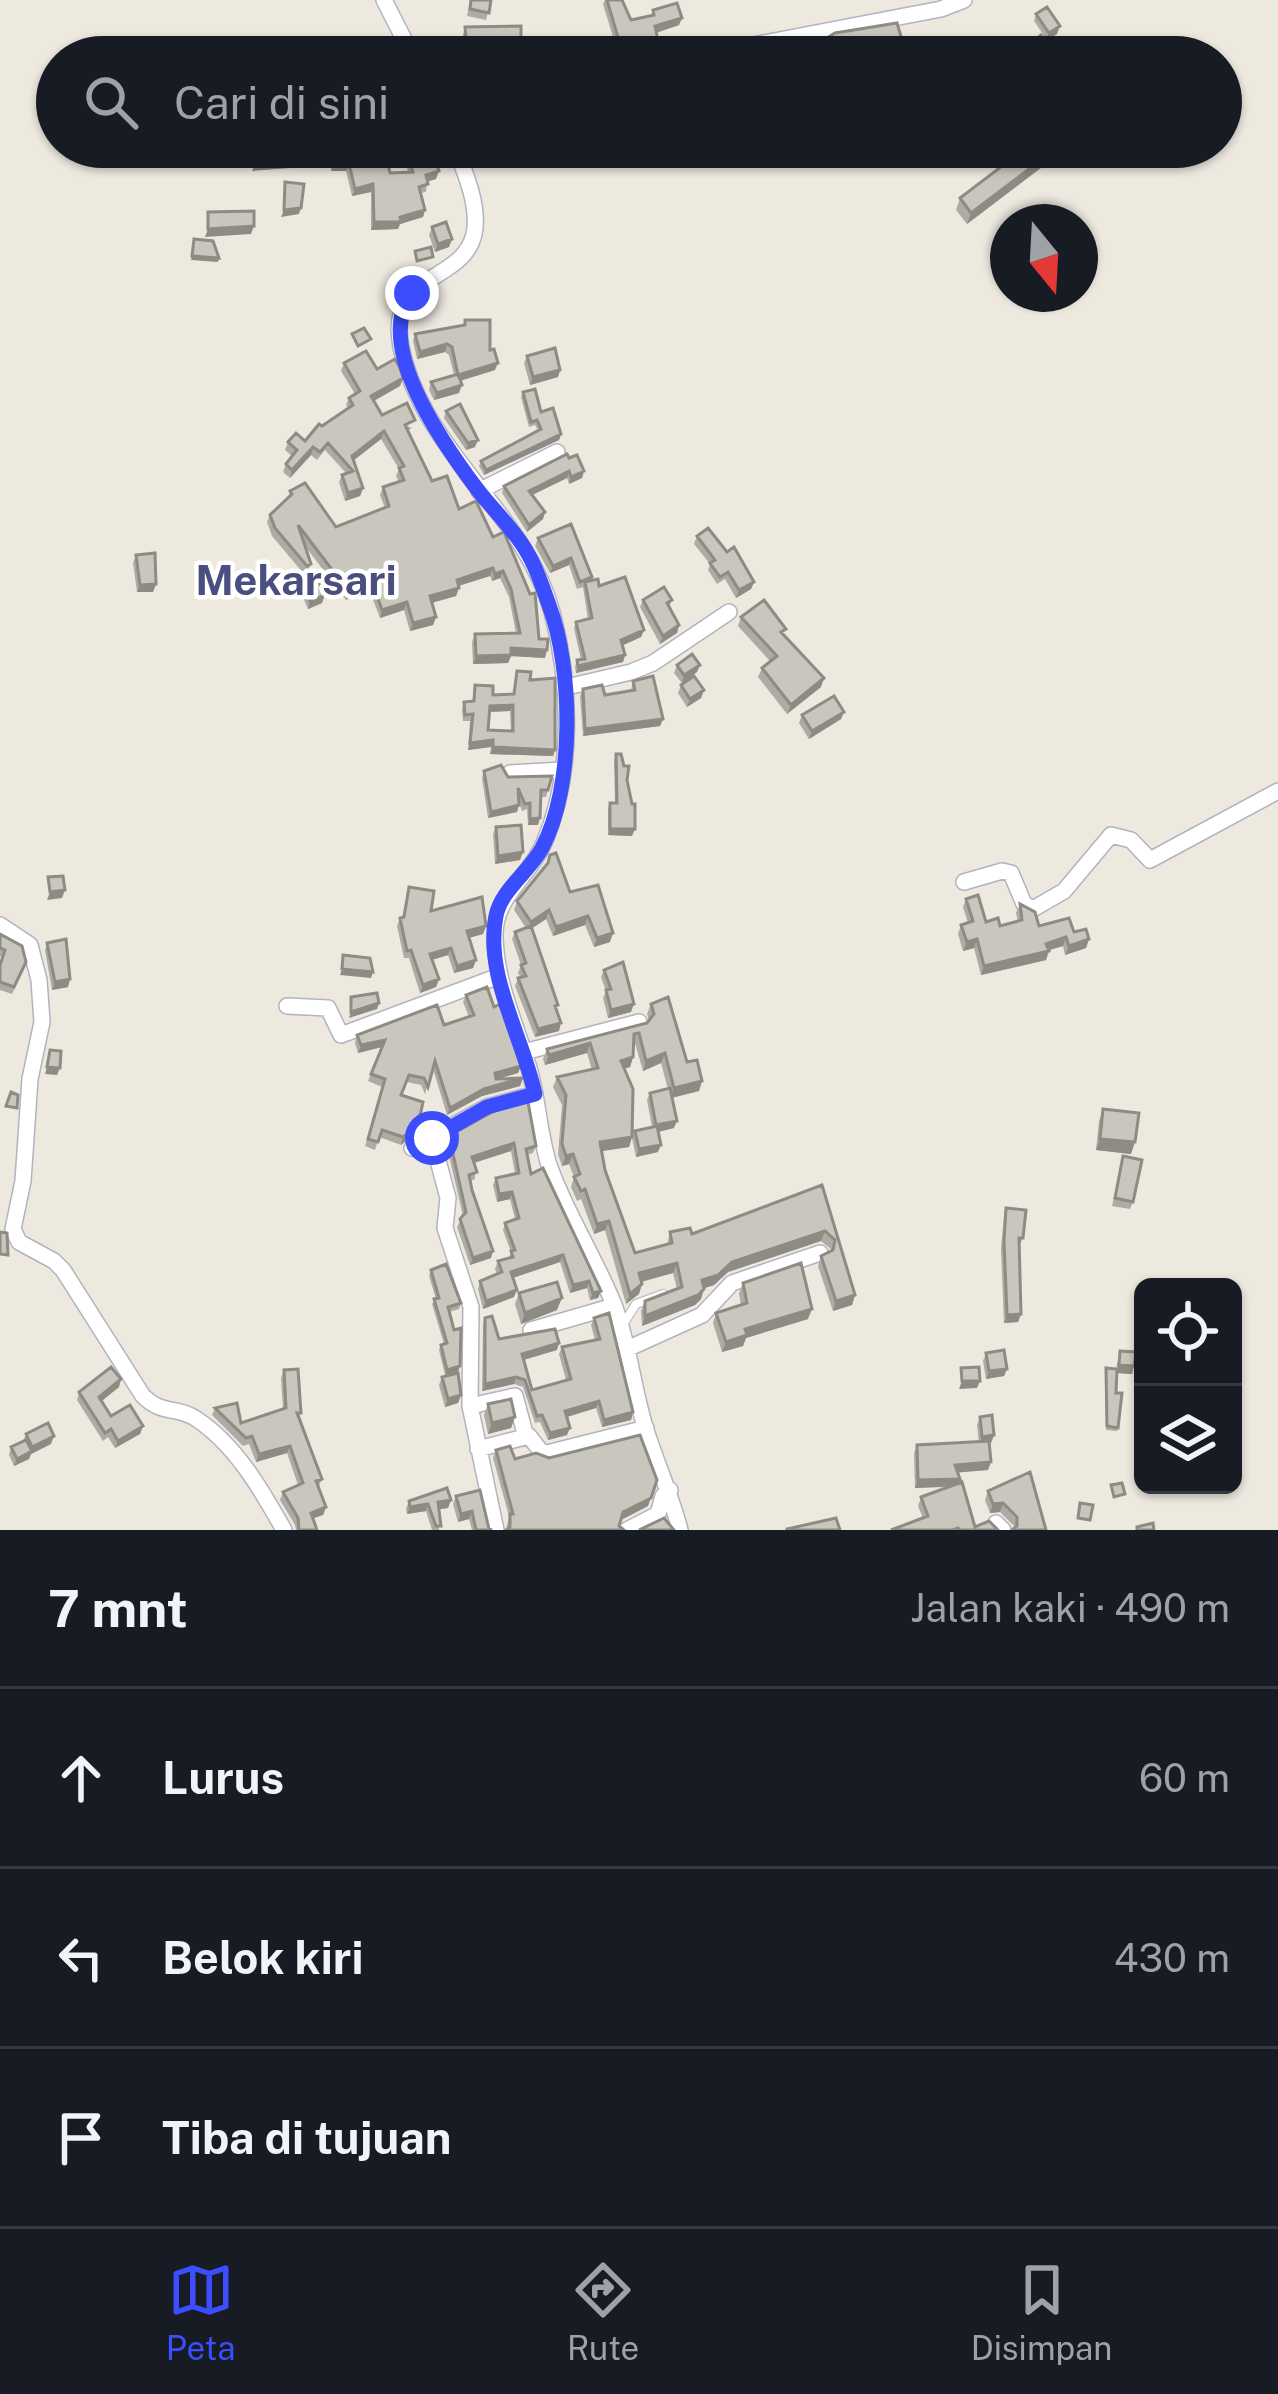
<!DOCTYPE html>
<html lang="id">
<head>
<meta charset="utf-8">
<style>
  body { margin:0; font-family:"Public Sans",sans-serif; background:#242831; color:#f1f3f6 }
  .controls { position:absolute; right:36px; bottom:36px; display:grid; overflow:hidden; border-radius:18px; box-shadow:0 3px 9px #0004 }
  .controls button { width:108px; height:108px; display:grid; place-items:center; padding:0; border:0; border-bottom:3px solid #363941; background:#171b24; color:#f1f3f6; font:60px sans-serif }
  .compass { position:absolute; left:990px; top:204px; width:108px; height:108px; border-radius:50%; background:#171b24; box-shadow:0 3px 9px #0004; rotate:162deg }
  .stop { position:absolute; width:36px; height:36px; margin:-27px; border:9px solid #3c4dfd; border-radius:50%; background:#fff }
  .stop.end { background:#3c4dfd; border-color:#fff; box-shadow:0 3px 12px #0008 }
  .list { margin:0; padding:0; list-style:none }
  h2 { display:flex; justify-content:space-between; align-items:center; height:156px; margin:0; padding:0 48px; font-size:51px }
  h2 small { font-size:39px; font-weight:400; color:#9ea1a6 }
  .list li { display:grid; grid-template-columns:78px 1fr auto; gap:36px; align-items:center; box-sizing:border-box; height:180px; padding:0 48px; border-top:3px solid #363941 }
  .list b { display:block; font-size:45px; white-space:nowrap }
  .list em { font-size:39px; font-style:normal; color:#9ea1a6 }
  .icon { flex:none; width:66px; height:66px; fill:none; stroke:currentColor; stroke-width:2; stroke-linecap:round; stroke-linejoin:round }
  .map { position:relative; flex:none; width:1278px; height:1530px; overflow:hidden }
  .search { position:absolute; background:#171b24; box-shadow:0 3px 9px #0004; left:36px; right:36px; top:36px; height:132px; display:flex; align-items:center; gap:30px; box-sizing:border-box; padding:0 42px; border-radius:66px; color:#9ea1a6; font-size:45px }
  .sheet { height:696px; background:#171b24 }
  nav { display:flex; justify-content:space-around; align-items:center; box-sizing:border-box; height:168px; border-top:3px solid #363941; background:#171b24; font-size:33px; color:#9ea1a6 }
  nav a { display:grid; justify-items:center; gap:6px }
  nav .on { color:#3c4dfd }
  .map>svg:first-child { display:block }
</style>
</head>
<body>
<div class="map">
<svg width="1278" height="1530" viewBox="0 0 1278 1530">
  <rect width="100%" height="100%" fill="#eee9df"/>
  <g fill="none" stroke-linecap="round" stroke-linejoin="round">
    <defs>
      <path id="lane" d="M624,1323L636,1304L663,1294"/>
      <path id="street" d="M384,0L413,57
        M691,57L941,9L964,0
        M455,147C465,172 480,207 474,234C463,284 386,271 401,347C423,453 525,512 552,612C571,684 574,773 544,843C529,878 494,896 495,937C496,983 516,1024 529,1068C538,1099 539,1133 549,1165C566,1214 595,1257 614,1305C629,1344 633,1387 645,1427C656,1462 671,1495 680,1530
        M479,491L557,452
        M567,687L631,672L653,663L729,612
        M510,773L562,770
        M964,882L1002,871L1011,873L1024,904L1033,909L1064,891L1111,835L1131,840L1150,860L1278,791
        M0,925L30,945L39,980L42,1022L30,1079L23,1181L13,1229L19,1242L54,1261L63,1270L143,1396C162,1415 176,1406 195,1418C235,1444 261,1489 284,1530
        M287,1006L328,1008L341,1035L499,976
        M524,1052L639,1022
        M432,1138L448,1198L445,1228L471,1307L470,1406L496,1530
        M412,1148L487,1107L535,1094
        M531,1330L614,1306
        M627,1349L702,1315L732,1283L820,1253
        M470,1406L515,1396L526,1437
        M478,1449L529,1436L543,1454L646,1428
        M996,1523L1003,1530
        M627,1530L658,1514L663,1496L670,1490"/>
    </defs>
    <use href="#lane" stroke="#b2b3c0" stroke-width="10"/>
    <use href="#street" stroke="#b2b3c0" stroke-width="18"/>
    <use href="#lane" stroke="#fff" stroke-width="8"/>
    <use href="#street" stroke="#fff" stroke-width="15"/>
  </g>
  <path fill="#adaba3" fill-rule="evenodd" d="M470,0H491L486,20L467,16Z
    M605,0H622L631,20L651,15L653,10L682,18L679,25L656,33L659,45L656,52L619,57L603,4Z
    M1036,14L1057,34L1047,40L1034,21Z
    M897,23L907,57H885L884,52L871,57H869L867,53L853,57H827L824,48L827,38Z
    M465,27L521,57H501V53L464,48L463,35Z
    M324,147H384L390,173L408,172L407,168L409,161L423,157L420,147H442L440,152L433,154L436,179L427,181L426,192L421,193L425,210L423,217L400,224L398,229L371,230V192L352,196L346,171H331V154H324Z
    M467,147H489L487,152L473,159Z
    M1054,150L1050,161L967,224L956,210L960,198Z
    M432,227L452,239L449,247L435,252L429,235Z
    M465,320L490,350L495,370L460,381L459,393L434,400L429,390L431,382L454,375L449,355L445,352L417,359L413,341L415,334L463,326Z
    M527,356L560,370L558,377L530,385L524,363Z
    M344,363L377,369L403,378L400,386L374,401L382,415L412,428L408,430L432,481L459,509L476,501L539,639L545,658L511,656L508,663L473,664L472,642L475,634L516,633L509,597L500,578L492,581L490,576L459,586L456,596L432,603L436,617L433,625L410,631L404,610L380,618L367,584L346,600L305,546L311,564L308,571L304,574L272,536L267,522L270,515L288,498L290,491L336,527L385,508L380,495L383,487L399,482L396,476L399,469L381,439L354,460L363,488L360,496L345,501L339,482L342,475L346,473L325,450L317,460L311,455L290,478L283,472L286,464L292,456L285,450L288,442L305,441L348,408L346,405L349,398L355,394L341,371Z
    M523,392L561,434L559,440L484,475L479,466L481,461L538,430L535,425L529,427L521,397Z
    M446,411L475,447L466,450L444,418Z
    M569,458L584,471L582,478L569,484L567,478L532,495L545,512L543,519L527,532L502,493L504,486Z
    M571,524L592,577L591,581L599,586L644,630L641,637L623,645L625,655L623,662L576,673L575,667L577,660H581L574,628L576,622L588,619L583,587L577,589L569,565L550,573L535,546L538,538Z
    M697,536L727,552L754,582L751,589L736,598L725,579L717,584L708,570L710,564L694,544Z
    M136,555L156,584L153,592H137L133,563Z
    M302,580L322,603L308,609L299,588Z
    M643,600H672L669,607L679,625L677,633L660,644L640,607Z
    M741,617L784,635L821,687L787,714L758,677L762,668L770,661L738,626Z
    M677,665H700L697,672L682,683L674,673Z
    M517,671L530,680L555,750L553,756L490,754L491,747L468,750L470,721H463L462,709L464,702H472L475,685L493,695L513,694ZM510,711L511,731L488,730L489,712Z
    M633,681L663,719L660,726L583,736L580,696L583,689L605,695L631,691Z
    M681,685L704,690L701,698L687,707L678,693Z
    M844,712L841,719L809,739L799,723L802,715Z
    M616,754L627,780L632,836L608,835V809L610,803H615L614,760Z
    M484,771L548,790L546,797H541L538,825H528L527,809L522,811L519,803L517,812L488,818L482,778Z
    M496,827L523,852L520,860L495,864L493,834Z
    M550,855L570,892L610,942L594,947L585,925L553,936L546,919L532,928L556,1010L559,1031L535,1037L515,986L518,978H521L518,973L521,965L512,939L515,932L526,928L514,910L517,901L546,865Z
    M409,887L431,911L486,926L483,934L469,938L476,960L473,968L454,973L448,955L432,960L439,979L436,987L420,993L409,958H404L397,926L400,918H402Z
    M966,899L986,922L1000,926L1018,921L1016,913L1020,904L1039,926L1074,932L1089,939L1086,948L1065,955L1063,946L1048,950L1046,960L981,975L974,948L963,951L958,934L961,925L968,923L963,907Z
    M0,934L24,969L12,994L0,990V965L3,958L0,956Z
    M47,943L68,987L52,990L45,950Z
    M604,970L631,1012L608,1018L603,998L606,991L601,977Z
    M466,995L521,1066L518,1073L498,1079L523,1078L520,1086L482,1096L447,1115L433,1069L425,1094L421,1085L407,1082L401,1095L418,1125L416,1132L401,1145L379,1137L375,1150L365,1146L382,1087L368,1081L382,1047L358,1053L355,1043L357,1035L444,1025L469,1017L463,1002Z
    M651,1004L687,1062L702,1081L699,1091L672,1098L674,1128L658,1132V1152L636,1157L632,1138L635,1131L652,1127L647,1100L650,1093L668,1089L661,1063L643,1071L635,1043H633V1057L630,1067L624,1069L632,1137L629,1147L601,1151L605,1170L635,1253L667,1245L670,1232L692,1234L822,1185L855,1295L852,1305L833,1311L818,1266L821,1256L832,1250L821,1241L728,1272L714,1285L704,1288L701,1299L695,1305L642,1326L641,1311L645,1301L677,1289L673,1273L642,1282L639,1294L626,1304L605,1230L594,1234L581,1199L577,1201L571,1187L574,1177L569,1164L562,1166L558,1154L562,1105L553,1087L557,1077L592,1070L587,1053L545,1065L543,1059L547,1049L647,1023L649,1020L647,1014Z
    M1103,1109L1131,1154L1096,1150L1099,1121Z
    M449,1136L536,1146L533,1153L527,1155L531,1174L601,1291L598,1298L590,1300L587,1288L570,1293L560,1262L513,1278L514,1297L483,1309L478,1289L480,1281L497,1274L495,1269L498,1261L509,1258L511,1252L503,1230L505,1223L515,1219L510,1199L497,1202L493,1185L496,1178L515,1173L511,1151L474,1163L475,1179L470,1181L491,1258L470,1265L457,1227L463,1216L446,1143Z
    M1123,1156L1133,1202L1130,1209L1112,1206Z
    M1006,1208L1023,1238L1019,1246L1021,1314L1018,1322L1004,1323L1001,1249L1004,1216Z
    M431,1270L461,1303L459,1309L449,1312L458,1372L445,1375L439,1350L441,1345L444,1344L432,1304L436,1299L429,1276Z
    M743,1283L808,1319L746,1338L743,1346L722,1352L713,1323L716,1313L741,1305L739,1293Z
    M519,1293L557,1310L521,1324L515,1304Z
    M485,1318L499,1339L557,1350L524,1360L532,1390L566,1380L559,1354L562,1347L595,1340L591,1325L594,1318L633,1412L631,1420L602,1427L596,1408L567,1417V1435L548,1440L540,1422L535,1423L523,1387L514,1384L482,1391L483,1325Z
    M1120,1351L1134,1366L1132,1374L1117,1373V1431L1106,1430L1105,1372L1106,1368L1116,1369Z
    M986,1353L1007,1369L1004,1376L986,1379L983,1361Z
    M284,1370L322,1479L319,1486L326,1507L323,1515L313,1518L317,1530H296L295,1525L280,1500L283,1492L298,1485L287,1453L256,1462L249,1444L243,1446L212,1415L215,1408L241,1423L283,1409L281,1378Z
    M442,1377L461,1395L458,1403L445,1407L439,1385Z
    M119,1387L102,1400L111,1416L143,1426L140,1434L115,1448L108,1437L103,1441L77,1400L79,1392Z
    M488,1404L515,1417L511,1428L488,1434L484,1415Z
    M980,1417L994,1435L991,1443H989L988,1470L958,1472L960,1479L959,1483L975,1527L998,1530H891L923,1518L918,1506L921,1497L949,1487L915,1488L914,1453L917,1445L979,1442L977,1425Z
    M26,1434L51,1444L31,1454L29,1459L14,1466L9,1455L11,1447L23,1441Z
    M496,1450L515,1459L648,1506L621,1520L619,1526L506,1530L509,1516L493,1458Z
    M988,1491L1046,1530L1014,1528V1526L1000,1512L990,1513L985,1500Z
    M456,1496L489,1529L492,1530H472L469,1519L458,1522L453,1504Z
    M451,1500L448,1508L439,1509V1530H432L426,1511L407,1514L406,1509L409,1501Z"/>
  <path fill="#8d8b84" d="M682,18L679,25L652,34L655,26Z
    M1060,26L1057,34L1047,40L1049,33Z
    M888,43L884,52L869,57L872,48Z
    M871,44L867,53L846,57L849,48Z
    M659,45L656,52L620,57L622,51Z
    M504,46L501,53L464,57L467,49Z
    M435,147H442L440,152L423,157L426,150Z
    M484,147H489L487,152L473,159L475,151Z
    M571,147L568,154L554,156L557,148Z
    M1054,150L1050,161L967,224L971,213Z
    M307,152L304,159L294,161L291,168L252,171L255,164Z
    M334,164H349L346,171H331Z
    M439,171L436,179L423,183L426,175Z
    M373,184L371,192L352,196L355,189Z
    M301,208L299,214L281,217L284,210Z
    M425,210L423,217L400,224L398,229L371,230L374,222Z
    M254,226L251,234L205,237L208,229Z
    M452,239L449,247L435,252L438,244Z
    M192,256L219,258L218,262L191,260Z
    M447,344L445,352L417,359L420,352Z
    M498,363L495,370L456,382L458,375Z
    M560,370L558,377L530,385L533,377Z
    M403,378L400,386L368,404L371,396Z
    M462,385L459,393L434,400L437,393Z
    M384,431L381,439L349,464L352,456Z
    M561,434L559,440L484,475L486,470Z
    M478,440L475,447L466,450L468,443Z
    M313,447L311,455L290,478L292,470Z
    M569,471L567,478L526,498L529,491Z
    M584,471L582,478L569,484L571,477Z
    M363,488L360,496L345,501L348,493Z
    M545,512L543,519L527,532L529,525Z
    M571,558L569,565L550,573L553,566Z
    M493,568L490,576L454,587L457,580Z
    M503,571L500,578L492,581L495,574Z
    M370,576L367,584L346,600L349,592Z
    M754,582L751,589L736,598L739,590Z
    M156,584L153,592H137L140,585Z
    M459,588L456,596L427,604L430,596Z
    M325,595L322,603L308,609L310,601Z
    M407,602L404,610L380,618L382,610Z
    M436,617L433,625L410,631L413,623Z
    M679,625L677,633L660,644L663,636Z
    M644,630L641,637L619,647L621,640Z
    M511,648L547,650L545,658L511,656L508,663L473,664L476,656Z
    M625,655L623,662L576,673L578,666Z
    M700,665L697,672L682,683L684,675Z
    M824,678L821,687L787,714L791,705Z
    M704,690L701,698L687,707L690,699Z
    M513,705L510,711L487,712L490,706Z
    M844,712L841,719L809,739L812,731Z
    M663,719L660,726L583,736L585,729Z
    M493,740L491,747L468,750L470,743Z
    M493,747L555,750L553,756L490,754Z
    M519,805L517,812L488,818L491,812Z
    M540,818L538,825H528L530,819Z
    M610,829H635L632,836L608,835Z
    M523,852L520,860L495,864L498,856Z
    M65,890L62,898L47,900L50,892Z
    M549,910L546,919L528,931L531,922Z
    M588,916L585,925L553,936L556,927Z
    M486,926L483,934L464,939L467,931Z
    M613,933L610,942L594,947L597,938Z
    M1066,937L1063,946L1043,952L1046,944Z
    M977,939L974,948L963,951L967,942Z
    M1089,939L1086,948L1065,955L1069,946Z
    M451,948L448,955L428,961L430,954Z
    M1049,951L1046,960L981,975L984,966Z
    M476,960L473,968L454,973L457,966Z
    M342,969L373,972L371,978L340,975Z
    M70,979L68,987L52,990L55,982Z
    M439,979L436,987L420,993L423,985Z
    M379,1003L377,1009L349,1018L351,1012Z
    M634,1004L631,1012L608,1018L611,1010Z
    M561,1023L559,1031L535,1037L538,1029Z
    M385,1040L382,1047L358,1053L361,1045Z
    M590,1043L587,1053L545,1065L549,1055Z
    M665,1053L661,1063L643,1071L646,1061Z
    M633,1057L630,1067L617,1071L621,1061Z
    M521,1066L518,1073L492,1080L495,1073Z
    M47,1067L60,1068L57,1075L45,1074Z
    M523,1078L520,1086L482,1096L447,1115L450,1108L484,1089Z
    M702,1081L699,1091L670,1098L674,1088Z
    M677,1121L674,1128L653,1133L656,1125Z
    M418,1125L416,1132L401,1145L403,1137Z
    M632,1137L629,1147L596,1152L600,1142Z
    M1100,1139L1135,1142L1131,1154L1096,1150Z
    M514,1143L511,1151L470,1164L472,1157Z
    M661,1145L658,1152L636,1157L639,1149Z
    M573,1154L569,1164L562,1166L566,1156Z
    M512,1192L510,1199L497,1202L499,1194Z
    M609,1221L605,1230L594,1234L597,1224Z
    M825,1231L821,1241L728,1272L714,1285L699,1290L702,1280L732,1262Z
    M493,1251L491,1258L470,1265L473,1258Z
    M563,1255L560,1262L509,1279L511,1272Z
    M677,1263L673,1273L635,1283L639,1273Z
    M589,1281L587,1288L570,1293L573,1285Z
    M642,1284L639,1294L626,1304L630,1294Z
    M704,1289L701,1299L695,1305L642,1326L645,1316Z
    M517,1290L514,1297L483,1309L486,1301Z
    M601,1291L598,1298L590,1300L593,1293Z
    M855,1295L852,1305L833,1311L836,1301Z
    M562,1298L557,1310L521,1324L525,1313Z
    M812,1309L808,1319L746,1338L743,1346L722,1352L726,1342L745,1329Z
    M1021,1314L1018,1322L1004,1323L1007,1315Z
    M559,1343L557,1350L519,1361L522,1354Z
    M1119,1365L1134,1366L1132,1374L1116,1373Z
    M460,1366L458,1372L445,1375L447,1370Z
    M1007,1369L1004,1376L986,1379L989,1371Z
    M516,1377L514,1384L482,1391L485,1384Z
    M121,1379L119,1387L97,1405L99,1397Z
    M962,1381H980L977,1388L959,1389Z
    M461,1395L458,1403L445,1407L448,1399Z
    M599,1401L596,1408L563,1418L565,1411Z
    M633,1412L631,1420L602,1427L604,1420Z
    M515,1417L511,1428L488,1434L492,1423Z
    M143,1426L140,1434L115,1448L118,1441Z
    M570,1428L567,1435L548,1440L550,1433Z
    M994,1435L991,1443L979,1444L982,1437Z
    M54,1436L51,1444L31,1454L29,1459L14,1466L17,1459L30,1452L32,1447Z
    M290,1446L287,1453L256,1462L259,1454Z
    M991,1462L988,1470L952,1473L955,1465Z
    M960,1479L957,1486L915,1488L918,1480Z
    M651,1498L648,1506L621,1520L623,1512Z
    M451,1500L448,1508L435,1510L438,1502Z
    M1003,1503L1000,1512L990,1513L993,1504Z
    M428,1504L426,1511L407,1514L410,1507Z
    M326,1507L323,1515L308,1520L311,1513Z
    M472,1511L469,1519L458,1522L461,1514Z"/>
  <path fill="#c9c7bd" stroke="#8d8b84" stroke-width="3" fill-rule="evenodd" d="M471,0H491L489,13L470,9Z
    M607,0H622L631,20L654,15L653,10L677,3L682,18L655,26L659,45L622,51Z
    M1047,7L1060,26L1049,33L1036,14Z
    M897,23L907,57H890L888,43L872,48L871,44L849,48L853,57H834L827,38L835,33Z
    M521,26V57H504V46L467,49L465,27Z
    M1041,35L1053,50L1045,57H1015Z
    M325,44L329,57H309L307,49Z
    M467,47L471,57H441Z
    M253,147H306L307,152L293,155L294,161L255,164Z
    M334,147H384L390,173L413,172L409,161L433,154L439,171L426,175L428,184L419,187L425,210L400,217L401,222H374L373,184L355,189L349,164H334Z
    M1027,147H1053L1054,150L971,213L960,198Z
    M285,182L304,184L301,208L284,210Z
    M254,211V226L208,229V212Z
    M446,222L452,239L438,244L432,227Z
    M194,239L213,241L219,258L192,256Z
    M431,247L433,257L417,261L415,251Z
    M465,320H490V350L494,349L498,363L458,375L452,347L447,344L420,352L415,334L465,325Z
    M364,328L371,339L358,346L352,334Z
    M555,348L560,370L533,377L527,356Z
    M366,351L377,369L395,359L400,368L403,378L371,396L382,415L407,403L415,420L405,425L432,481L447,476L459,509L476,501L493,537L504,532L530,594L535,593L539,639H548L547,650L511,648V655L476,656L475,634L520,633L511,589L503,571L495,574L493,568L457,580L459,588L430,596L436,617L413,623L407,602L382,610L370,576L349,592L298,525L311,564L307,566L275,528L270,515L292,494L290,491L305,483L336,527L389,506L383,487L404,480L399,468L404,466L384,431L352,456L363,488L348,493L342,475L353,471L328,443L320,452L313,447L292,470L286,464L297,450L288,442L296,433L305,441L319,424L322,426L353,405L349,398L360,391L344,363Z
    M458,374L462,385L437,393L431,382Z
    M535,389L541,412L553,408L561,434L486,470L481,461L541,429L537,420L531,422L523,392Z
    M460,404L478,440L468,443L446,411Z
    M567,454L569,458L577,455L584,471L571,477L569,471L529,491L545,512L529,525L504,486Z
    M571,524L592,577L580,582L571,558L553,566L538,538Z
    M708,528L727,552L734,547L754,582L739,590L728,572L720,577L710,563L715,560L697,536Z
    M155,553L156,584L140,585L136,555Z
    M316,575L325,595L310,601L302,580Z
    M625,577L644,630L621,640L625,655L578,666L577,660L585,659L576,622L592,618L585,582L598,579L599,586Z
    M664,587L672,600L667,603L679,625L663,636L643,600Z
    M764,600L786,629L781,632L824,678L791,705L762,668L777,656L741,617Z
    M692,654L700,665L684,675L677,665Z
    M517,671L531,672L530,680L555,678V750L493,747V740L470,743L473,714L465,715L464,702L474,701L475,685L493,686V695L514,694ZM513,705V731L488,730L490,706Z
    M653,676L663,719L585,729L583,689L602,685L605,695L635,690L633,681Z
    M694,676L704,690L690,699L681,685Z
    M834,696L844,712L812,731L802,715Z
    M616,754H621L624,766H629L627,780L632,804H635V829H610V803H617Z
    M501,765L508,777L552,776L548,790H541L540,818L530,819V803L525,804L518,788L519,805L491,812L484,771Z
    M521,825L523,852L498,856L496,827Z
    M556,853L570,892L598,885L613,933L597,938L588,916L556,927L549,910L531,922L517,901L548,863L550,855Z
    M63,876L65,890L50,892L48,877Z
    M409,887L434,891L431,911L482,897L486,926L467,931L476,960L457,966L451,948L430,954L439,979L423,985L411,950L407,951L400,918L404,917Z
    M978,895L986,922L998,918L1000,926L1022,920L1020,904L1035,912L1039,926L1069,918L1074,932L1086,929L1089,939L1069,946L1066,937L1046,944L1049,951L984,966L977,939L967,942L961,925L973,921L966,899Z
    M531,926L558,1005L555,1006L561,1023L538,1029L518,978L526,976L521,965L526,963L515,932Z
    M0,934L22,946L26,962L14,987L0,982V965L5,950L0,948Z
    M66,939L70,979L55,982L47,943Z
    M343,955L370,958L373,972L342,969Z
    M623,962L634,1004L611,1010L606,990L611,989L604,970Z
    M487,987L494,1007L500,1004L521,1066L495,1073L496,1079L523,1078L484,1089L450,1108L435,1061L428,1087L424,1078L409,1075L401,1095L423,1102L418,1125L403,1137L382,1130L378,1142L368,1139L385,1079L371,1074L385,1040L361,1045L357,1035L437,1005L444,1025L474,1015L466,995Z
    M377,993L379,1003L351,1012V997Z
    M668,997L687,1062L697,1060L702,1081L674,1088L665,1053L646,1061L639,1033L634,1034L633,1057L621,1061L633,1089L632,1137L600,1142L605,1170L635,1253L672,1243L670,1232L690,1228L692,1234L822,1185L855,1295L836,1301L821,1256L833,1250L835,1240L825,1231L732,1262L718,1275L702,1280L704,1289L698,1295L645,1316V1301L682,1287L677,1263L639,1273L642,1284L630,1294L609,1221L597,1224L585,1189L581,1191L574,1177L580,1174L573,1154L566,1156L562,1144L566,1095L557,1077L598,1068L590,1043L549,1055L547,1049L647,1023L654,1014L651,1004Z
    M50,1050L61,1051L60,1068L47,1067Z
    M670,1088L677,1121L656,1125L650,1093Z
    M11,1092L18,1095L17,1108L6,1106Z
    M528,1102L536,1146L526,1149L531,1174L543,1168L601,1291L593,1293L589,1281L573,1285L563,1255L511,1272L517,1290L486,1301L480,1281L502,1272L498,1261L513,1257L511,1251L515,1250L505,1223L519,1218L512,1192L499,1194L496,1178L519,1173L514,1143L472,1157L477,1172L469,1175L472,1190L493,1251L473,1258L460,1219L466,1212L449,1136L494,1111Z
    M1103,1109L1139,1113L1135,1142L1100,1139Z
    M657,1126L661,1145L639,1149L635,1131Z
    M1123,1156L1142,1160L1133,1202L1115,1198Z
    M1006,1208L1026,1210L1023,1238H1019L1021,1314L1007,1315L1004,1241Z
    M0,1232L7,1233L8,1255L0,1254Z
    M801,1263L812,1309L745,1329L747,1335L726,1342L716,1313L747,1303L743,1283Z
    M446,1264L461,1303L448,1307L454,1330L461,1328L460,1366L447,1370L441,1345L447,1343L434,1299L439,1298L431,1270Z
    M557,1282L562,1298L525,1313L519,1293Z
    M609,1313L633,1412L604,1420L599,1401L565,1411L570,1428L550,1433L542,1415L537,1416L525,1380L516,1377L485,1384V1318L492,1316L499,1339L555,1329L559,1343L522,1354L532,1390L571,1379L562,1347L600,1339L594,1318Z
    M1004,1350L1007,1369L989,1371L986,1353Z
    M1120,1351L1136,1352L1134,1366L1119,1365Z
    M111,1367L121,1379L99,1397L111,1416L130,1405L143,1426L118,1441L111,1429L105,1433L79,1392Z
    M979,1367L980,1381H962L961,1368Z
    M1106,1368L1117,1369L1116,1393H1122L1118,1428L1107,1426Z
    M298,1369L301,1413H297L322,1479L316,1481L326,1507L311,1513L317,1530H299L298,1518L283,1492L303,1483L290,1446L259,1454L252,1436L246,1438L215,1408L237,1403L241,1423L286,1408L284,1370Z
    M458,1373L461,1395L448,1399L442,1377Z
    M511,1399L515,1417L492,1423L488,1404Z
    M992,1415L994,1435L982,1437L980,1417Z
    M48,1423L54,1436L32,1447L26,1434Z
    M640,1435L657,1480L651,1498L623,1512L619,1526L624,1530H506L510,1527V1514H513L496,1450L510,1446L515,1459L536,1453L549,1458Z
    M26,1440L32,1451L17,1459L11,1447Z
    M989,1441L991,1462L955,1465L960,1479L918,1480L917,1445Z
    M1030,1472L1046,1530H1012L1017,1526V1517L1003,1503L993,1504L988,1491Z
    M962,1482L975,1527L989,1521L998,1530H960L958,1528L953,1530H891L928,1516L921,1497Z
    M1122,1483L1125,1494L1114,1497L1111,1485Z
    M447,1488L451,1500L438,1502L441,1526H436L428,1504L410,1507L409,1501Z
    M480,1490L489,1529L492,1530H476L472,1511L461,1514L456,1496Z
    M1080,1503L1093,1505L1090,1520L1078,1518Z
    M664,1518L674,1530H639Z
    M836,1518L840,1530H787V1529Z
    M1153,1523L1154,1530H1137V1527Z"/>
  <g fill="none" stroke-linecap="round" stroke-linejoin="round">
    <path stroke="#3c4dfd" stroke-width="15" d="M412,293C372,345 444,445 477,489C493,510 515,530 528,554C537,569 543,588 549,605C573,669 575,786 542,848C530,871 501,890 496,916C484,975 523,1037 535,1094L487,1107L432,1138"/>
  </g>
  <g text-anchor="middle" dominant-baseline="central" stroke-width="9" stroke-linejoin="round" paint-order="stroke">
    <g font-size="42" font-weight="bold" fill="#4b4f7f" stroke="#fff">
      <text x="296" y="579">Mekarsari</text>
    </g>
  </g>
</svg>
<div class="controls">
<button><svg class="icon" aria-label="locate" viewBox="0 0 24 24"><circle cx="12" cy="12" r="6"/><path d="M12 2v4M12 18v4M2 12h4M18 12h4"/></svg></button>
<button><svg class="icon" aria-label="layers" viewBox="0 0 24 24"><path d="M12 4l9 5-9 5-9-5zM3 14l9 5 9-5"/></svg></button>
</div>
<svg class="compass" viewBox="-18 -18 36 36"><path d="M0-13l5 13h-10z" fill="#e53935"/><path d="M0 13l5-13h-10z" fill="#9ea1a6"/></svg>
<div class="stop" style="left:432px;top:1138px"></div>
<div class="stop end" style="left:412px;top:293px"></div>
<div class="search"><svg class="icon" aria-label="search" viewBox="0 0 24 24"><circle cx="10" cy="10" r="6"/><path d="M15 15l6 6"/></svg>Cari di sini</div>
</div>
<section class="sheet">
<h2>7 mnt<small>Jalan kaki · 490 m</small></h2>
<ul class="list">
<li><svg class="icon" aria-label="ahead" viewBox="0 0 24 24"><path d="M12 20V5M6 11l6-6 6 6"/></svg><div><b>Lurus</b></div><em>60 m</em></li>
<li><svg class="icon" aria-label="left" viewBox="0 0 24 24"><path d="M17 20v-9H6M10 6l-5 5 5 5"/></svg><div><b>Belok kiri</b></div><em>430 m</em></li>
<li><svg class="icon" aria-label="arrive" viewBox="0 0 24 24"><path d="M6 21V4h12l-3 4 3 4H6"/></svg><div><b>Tiba di tujuan</b></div></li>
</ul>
</section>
<nav>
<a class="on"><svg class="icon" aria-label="map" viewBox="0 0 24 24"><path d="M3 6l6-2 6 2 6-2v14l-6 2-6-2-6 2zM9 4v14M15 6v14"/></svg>Peta</a>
<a><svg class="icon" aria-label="directions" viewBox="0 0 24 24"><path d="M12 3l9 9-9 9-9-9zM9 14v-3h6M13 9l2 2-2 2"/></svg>Rute</a>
<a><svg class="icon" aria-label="saved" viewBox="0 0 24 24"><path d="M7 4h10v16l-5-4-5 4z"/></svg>Disimpan</a>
</nav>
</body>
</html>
